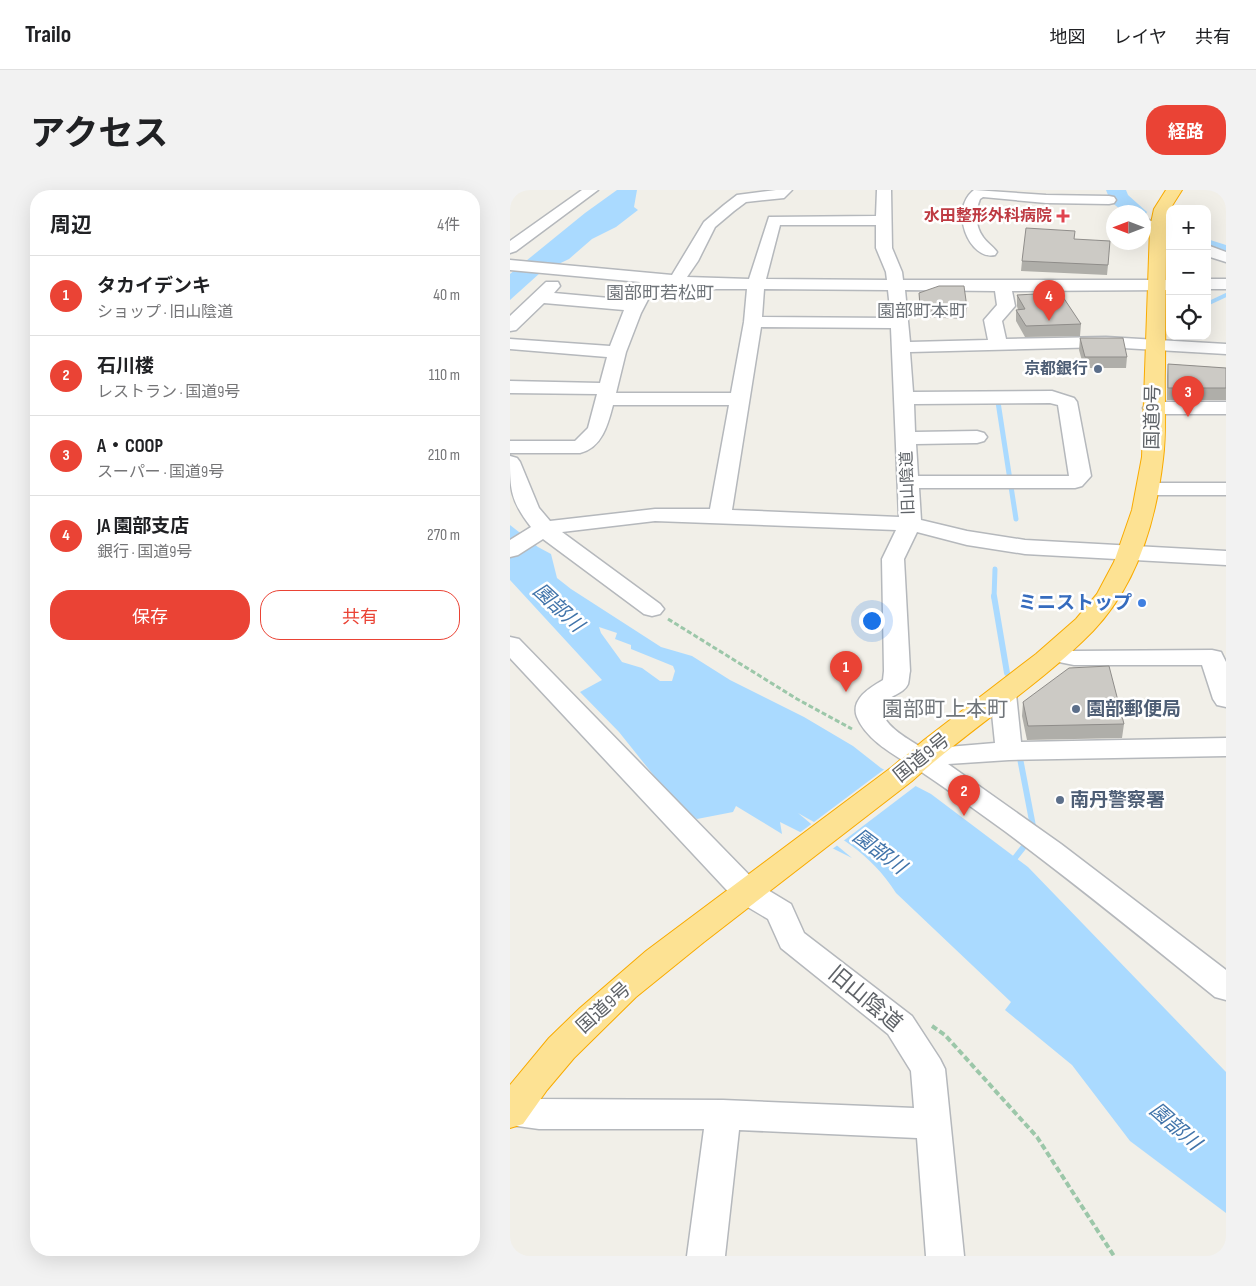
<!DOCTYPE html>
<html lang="ja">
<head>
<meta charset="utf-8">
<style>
  body { margin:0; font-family:"Sofia Sans Condensed","Noto Sans JP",sans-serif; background:#f2f2f2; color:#202124 }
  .controls { position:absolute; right:15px; top:15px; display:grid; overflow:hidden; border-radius:10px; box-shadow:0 5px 20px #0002 }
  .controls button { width:45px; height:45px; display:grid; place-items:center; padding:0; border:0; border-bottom:1px solid #e0e0e0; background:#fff; color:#202124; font:25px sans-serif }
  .compass { position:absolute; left:596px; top:15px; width:45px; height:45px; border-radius:50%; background:#fff; box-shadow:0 5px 20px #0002; rotate:270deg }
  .you { position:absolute; left:361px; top:430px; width:18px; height:18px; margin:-12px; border:4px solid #fff; border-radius:50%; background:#1a73e8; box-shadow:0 0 0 8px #1a73e833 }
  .badge { display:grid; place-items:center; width:32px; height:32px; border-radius:50%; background:#ea4335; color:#fff; font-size:16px; font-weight:700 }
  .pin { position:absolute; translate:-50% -41px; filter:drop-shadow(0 1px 2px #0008) }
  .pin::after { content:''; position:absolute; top:26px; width:18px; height:15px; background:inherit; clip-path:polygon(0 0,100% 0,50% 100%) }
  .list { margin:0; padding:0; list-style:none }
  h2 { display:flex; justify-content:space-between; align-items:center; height:65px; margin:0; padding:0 20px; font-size:21px }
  h2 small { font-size:16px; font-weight:400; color:#757577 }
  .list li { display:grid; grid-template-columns:32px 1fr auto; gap:15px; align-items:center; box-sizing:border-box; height:80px; padding:0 20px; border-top:1px solid #e0e0e0 }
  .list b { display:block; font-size:19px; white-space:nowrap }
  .list p { margin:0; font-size:16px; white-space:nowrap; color:#757577 }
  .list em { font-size:16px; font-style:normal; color:#757577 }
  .actions { display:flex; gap:10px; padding:15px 20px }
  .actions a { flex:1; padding:11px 0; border:1px solid #ea4335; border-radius:20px; text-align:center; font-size:18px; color:#ea4335 }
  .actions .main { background:#ea4335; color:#fff }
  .icon { flex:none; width:28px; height:28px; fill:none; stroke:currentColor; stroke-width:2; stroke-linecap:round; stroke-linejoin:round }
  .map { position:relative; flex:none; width:716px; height:1066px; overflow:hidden; border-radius:20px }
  header { display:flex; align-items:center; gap:30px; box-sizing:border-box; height:70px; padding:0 25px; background:#fff; border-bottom:1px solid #e0e0e0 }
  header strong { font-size:24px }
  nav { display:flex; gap:28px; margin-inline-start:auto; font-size:18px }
  .intro { display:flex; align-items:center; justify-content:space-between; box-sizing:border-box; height:120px; padding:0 30px }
  h1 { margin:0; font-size:35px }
  .button { padding:12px 22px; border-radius:20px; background:#ea4335; color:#fff; font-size:18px; font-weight:700 }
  main { display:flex; gap:30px; padding:0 30px }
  aside { flex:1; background:#fff; border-radius:20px; box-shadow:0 5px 20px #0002 }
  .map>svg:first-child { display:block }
</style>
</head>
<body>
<header>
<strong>Trailo</strong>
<nav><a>地図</a><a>レイヤ</a><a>共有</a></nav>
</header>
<div class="intro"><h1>アクセス</h1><a class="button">経路</a></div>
<main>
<aside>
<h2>周辺<small>4件</small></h2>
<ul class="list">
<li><span class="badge">1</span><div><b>タカイデンキ</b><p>ショップ · 旧山陰道</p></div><em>40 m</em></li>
<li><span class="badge">2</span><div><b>石川楼</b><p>レストラン · 国道9号</p></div><em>110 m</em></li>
<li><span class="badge">3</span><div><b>A・COOP</b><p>スーパー · 国道9号</p></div><em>210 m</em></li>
<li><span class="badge">4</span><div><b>JA 園部支店</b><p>銀行 · 国道9号</p></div><em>270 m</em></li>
</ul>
<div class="actions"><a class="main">保存</a><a>共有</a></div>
</aside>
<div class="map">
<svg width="716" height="1066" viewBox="0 0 716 1066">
  <rect width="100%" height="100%" fill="#f1efe8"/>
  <path fill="#aadaff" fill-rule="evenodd" d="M107,0H127L124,17L128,20L106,37L82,49L59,69L30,83L0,110V84L75,23Z
    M0,335L28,357L41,364L47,388L61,399L151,457L182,466L220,490L294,527L343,556L371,578L421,604L518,677L716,882V1023L620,951L562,875L495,820L501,812L386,703C360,662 328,646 288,623L342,668L270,632L272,644L226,616L223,622L187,629L165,612L109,542L70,502L92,490L0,390ZM89,437L107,443L105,449L121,455V459L163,476L165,481L162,491H150L132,478L112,472L91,443Z"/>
  <path fill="#f1efe8" d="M376,578L407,595L332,652L309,639L329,654L321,660L288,644Z"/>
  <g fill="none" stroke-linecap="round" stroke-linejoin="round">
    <path stroke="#aadaff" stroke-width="4" d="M697,114L716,105
      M657,129L660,128"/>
    <path stroke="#aadaff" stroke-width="5" d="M488,212L506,329
      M484,408L485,379"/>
    <path stroke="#aadaff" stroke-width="6" d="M484,406L497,483
      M509,563L523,636
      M501,673L516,654"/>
    <path fill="#aadaff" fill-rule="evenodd" d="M596,0H616L618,5L637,22L634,27V22C614,22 603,20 596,0Z
      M697,49L716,55V69L697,63Z"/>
    <defs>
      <path id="minor" d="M72,0H88L6,61L0,63V51Z
        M266,0H282L274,8L236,12L224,21L205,37L188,71L177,87L239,89L259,27L366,26L367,0H381L382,58L392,82L393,90H660V100L502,101L505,116L492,131L496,149L596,147L716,154V164L596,157L400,162L403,202L542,201L564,208L567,212L581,286L572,296L565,298H409L411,330L457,341L515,350L716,361V375L515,364L457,355L407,342L394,369L400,481C399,485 399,490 398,494C393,506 374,505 371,519C374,537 400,550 414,559L485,553L480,504L484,498L493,496L502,498L506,504L511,552L716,548V566L499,570L438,574L551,654L716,780V810L705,807C636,751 567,695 496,642C469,623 443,603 416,585C393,569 358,554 347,527C340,509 361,497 373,490L374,481L372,369L386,340L145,331L52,342L150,414L154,419L150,424L142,426L134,424L33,349L8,365L0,367V350L21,337C0,310 0,299 0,266L7,268L10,272L29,318L40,331L145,319H200L219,215H103C98,234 92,258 70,263H0V251H65L78,238L87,204L0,203V191L90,193L97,167L0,159V149L100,156L114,120L34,113L6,140L0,141V126L36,92H48L50,96L44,103L121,110L130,92L0,80V70L162,85L194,32L214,15L227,5ZM270,35H366V58L376,82L377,90L256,89ZM146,94L201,99H237L234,132L221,203H106L116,162L131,123ZM254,99L378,100L381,128L252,127ZM395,100L485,101L487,115L474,130L478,150L400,152ZM251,137L381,138L389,327L222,320ZM540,213L548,215L559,286H408L406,254L467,253L474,251L477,247L474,243L467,241L405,242L404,214Z
        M464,0L536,5L599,6L604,7L606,10L604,13L599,14L536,13L473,7L470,9C465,21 465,36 473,47C477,53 483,56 487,62L485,65C460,71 438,20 464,0Z
        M634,28L660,39V50L634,38Z
        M697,55L716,62V72L697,66Z
        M697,89H716V99H697Z
        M643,212H716V224H643L636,222L633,218L636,214Z
        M638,293H716V305H638L631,303L627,299L631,295Z
        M0,447L9,449L248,694L281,714L294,743L402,826L430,869L435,879L454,1066H416L407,948L229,940L215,1066H177L194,939H29L0,935V905L29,909L213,910L404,918L401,881L378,844L271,758L258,729L226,710L0,468Z
        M543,457L564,461L702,460L711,462L716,472V517L707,515L703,509L692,475H564L534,469L531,464L534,459Z"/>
      <path id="highway" d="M656,0H672L660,19L656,38C656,85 655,131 655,178C654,208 657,239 653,269C646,331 627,395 583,441C528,497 460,538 402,591L194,752L126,807L64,868L37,900L13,934L0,938V895L39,848L70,818L136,761L382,577L414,550L526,464L566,429L587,404L604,372L622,320L632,267L640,38L644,19Z"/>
    </defs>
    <use href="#minor" stroke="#b5b8bc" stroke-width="3"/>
    <use href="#highway" stroke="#f9ab00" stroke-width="2"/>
    <path stroke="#9cc7a9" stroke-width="3" stroke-dasharray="5 2.5" stroke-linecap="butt" d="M158,429L287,509L342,539"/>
    <path stroke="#9cc7a9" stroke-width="4" stroke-dasharray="6 3" stroke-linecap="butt" d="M422,836L435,845L527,947L604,1066"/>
    <use href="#minor" fill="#fff" fill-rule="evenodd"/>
    <use href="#highway" fill="#fde293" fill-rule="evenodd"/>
  </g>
  <path fill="#afaea9" d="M564,49L598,75L597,85L511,81L512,71Z
    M409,103L457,118L456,129L409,127Z
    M507,105L546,107L571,134L570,146L515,147L506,131V120H508L507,116Z
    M570,148L617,167L616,178H574L569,160Z
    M658,174L716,178V210H657V186Z
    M513,512L614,534L612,548L517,550L512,526Z"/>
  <path fill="#cccac5" stroke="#8f8d8a" d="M516,38L565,41L564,49L600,51L598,75L512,71Z
    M429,96H454L457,118L410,116L409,103Z
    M544,103L546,107H553L571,134L516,136L506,120L515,119L507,105Z
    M570,148H613L617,167H575Z
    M658,174L716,178V198H658Z
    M599,476L614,534L518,536L513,512L559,478Z"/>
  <path fill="#e0444e" stroke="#fff" stroke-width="2" d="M550.5 18.5h5v5h5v5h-5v5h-5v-5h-5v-5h5z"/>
  <g fill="#5c6f8a" stroke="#fff" stroke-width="2">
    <circle cx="588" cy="179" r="5"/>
    <circle cx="566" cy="519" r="5"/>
    <circle cx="550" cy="610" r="5"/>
  </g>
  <circle fill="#3f7fe0" stroke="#fff" stroke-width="2" cx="632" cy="413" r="5"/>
  <g text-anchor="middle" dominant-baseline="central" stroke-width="5" stroke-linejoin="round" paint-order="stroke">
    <g font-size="16" font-weight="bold" fill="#be3a42" stroke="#fff" text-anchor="end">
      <text x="542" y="26">水田整形外科病院</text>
    </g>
    <g font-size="16" font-weight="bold" fill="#4e5e75" stroke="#fff" text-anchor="end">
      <text x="578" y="179">京都銀行</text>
    </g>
    <g font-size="16" fill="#5f6368" stroke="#fff">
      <text transform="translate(398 293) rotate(-92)">旧山陰道</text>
    </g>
    <g font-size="18" fill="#70757a" stroke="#fff">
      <text x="150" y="103">園部町若松町</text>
      <text x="412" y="121">園部町本町</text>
    </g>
    <g font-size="19" fill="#5f6368" stroke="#fff">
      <text transform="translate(643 227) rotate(-89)">国道9号</text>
      <text transform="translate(412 568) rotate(-39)">国道9号</text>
      <text transform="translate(94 818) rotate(-42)">国道9号</text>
    </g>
    <g font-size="19" font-weight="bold" fill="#366cbe" stroke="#fff" text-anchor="end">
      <text x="622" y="413">ミニストップ</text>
    </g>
    <g font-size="19" font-weight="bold" fill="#4e5e75" stroke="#fff" text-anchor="start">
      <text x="576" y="519">園部郵便局</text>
      <text x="560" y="610">南丹警察署</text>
    </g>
    <g font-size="20" font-style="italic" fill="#4174aa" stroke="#fff">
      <text transform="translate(48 418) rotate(43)">園部川</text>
      <text transform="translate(369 662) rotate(37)">園部川</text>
      <text transform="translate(665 937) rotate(41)">園部川</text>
    </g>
    <g font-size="21" fill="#70757a" stroke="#fff">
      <text x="435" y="519">園部町上本町</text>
    </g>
    <g font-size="22" fill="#5f6368" stroke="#fff">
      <text transform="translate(355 809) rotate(40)">旧山陰道</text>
    </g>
  </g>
</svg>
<div class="controls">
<button>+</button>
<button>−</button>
<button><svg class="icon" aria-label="locate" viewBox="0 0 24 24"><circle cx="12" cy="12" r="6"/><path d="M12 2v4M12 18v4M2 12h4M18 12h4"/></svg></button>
</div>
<svg class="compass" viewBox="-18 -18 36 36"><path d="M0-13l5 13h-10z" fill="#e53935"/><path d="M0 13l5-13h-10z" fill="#757577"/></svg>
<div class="you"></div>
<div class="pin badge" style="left:336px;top:502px">1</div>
<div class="pin badge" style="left:454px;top:626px">2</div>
<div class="pin badge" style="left:678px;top:227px">3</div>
<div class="pin badge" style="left:539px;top:131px">4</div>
</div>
</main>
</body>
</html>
